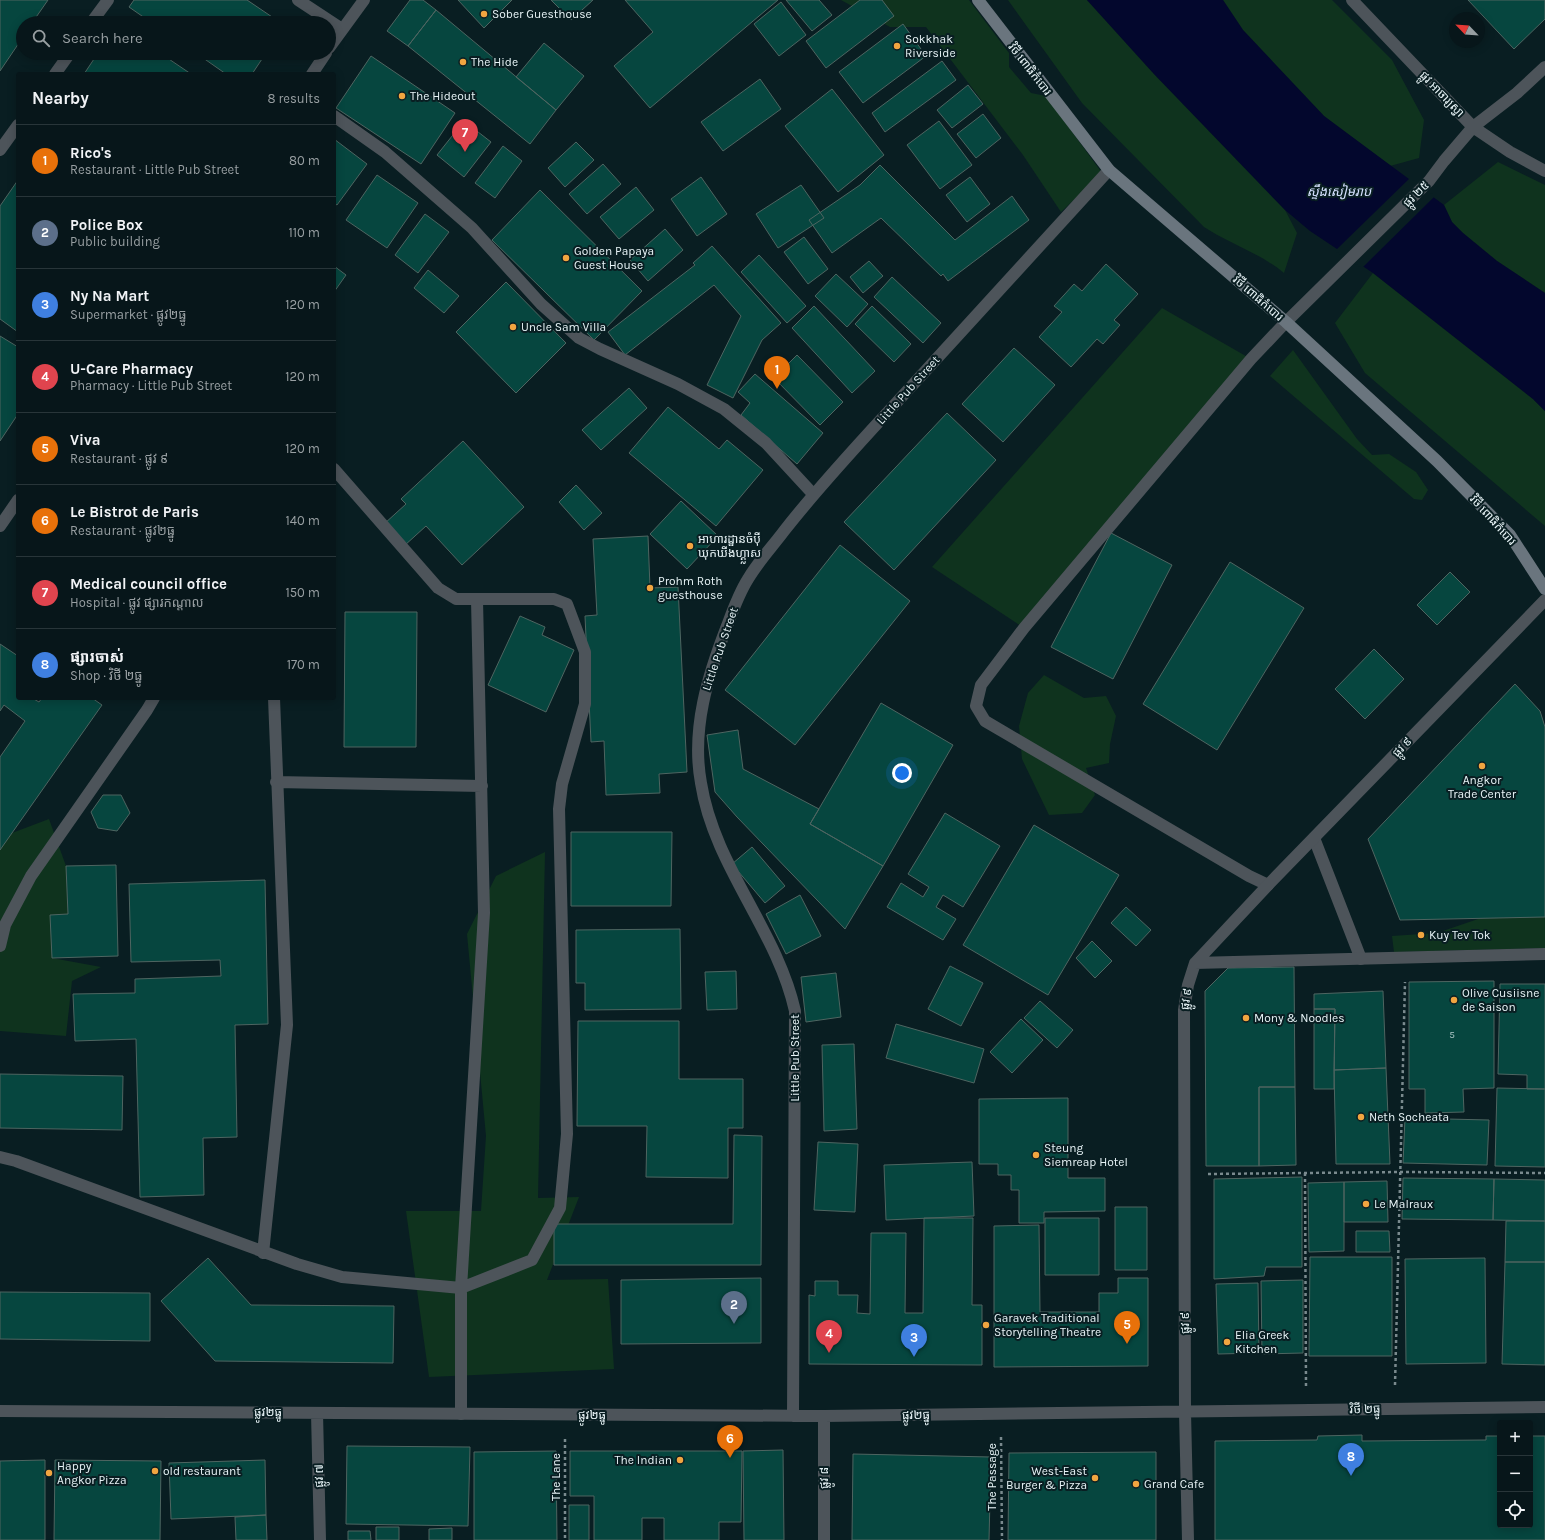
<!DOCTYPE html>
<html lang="en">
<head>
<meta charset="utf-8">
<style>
  body { margin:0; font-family:Karla,"Noto Sans Khmer",sans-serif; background:#152327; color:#f1f3f6 }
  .controls { position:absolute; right:12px; bottom:12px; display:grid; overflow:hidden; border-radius:4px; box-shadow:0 2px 10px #0003 }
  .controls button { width:36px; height:36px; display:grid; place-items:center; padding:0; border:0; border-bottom:1px solid #283539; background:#07161a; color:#f1f3f6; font:20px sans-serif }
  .compass { position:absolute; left:1449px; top:12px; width:36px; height:36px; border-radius:50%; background:#07161a; box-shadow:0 2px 10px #0003; rotate:295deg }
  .you { position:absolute; left:902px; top:773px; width:14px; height:14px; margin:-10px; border:3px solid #fff; border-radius:50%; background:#1a73e8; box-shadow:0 0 0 6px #1a73e833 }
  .badge { display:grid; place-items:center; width:26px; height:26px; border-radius:50%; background:#d93025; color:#fff; font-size:13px; font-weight:700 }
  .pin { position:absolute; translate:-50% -33px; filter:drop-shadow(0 1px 2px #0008) }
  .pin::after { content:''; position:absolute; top:21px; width:14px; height:12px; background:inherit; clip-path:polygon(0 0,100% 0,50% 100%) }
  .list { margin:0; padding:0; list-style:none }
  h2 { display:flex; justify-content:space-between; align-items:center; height:52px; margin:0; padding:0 16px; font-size:17px }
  h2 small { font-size:13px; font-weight:400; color:#989fa2 }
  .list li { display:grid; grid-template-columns:26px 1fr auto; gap:12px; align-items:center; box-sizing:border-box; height:72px; padding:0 16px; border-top:1px solid #283539 }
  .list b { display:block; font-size:15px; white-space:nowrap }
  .list p { margin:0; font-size:13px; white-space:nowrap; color:#989fa2 }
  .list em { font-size:13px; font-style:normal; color:#989fa2 }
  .icon { flex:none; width:22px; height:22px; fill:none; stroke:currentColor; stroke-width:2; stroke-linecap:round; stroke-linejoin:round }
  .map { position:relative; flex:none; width:1545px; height:1540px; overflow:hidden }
  .search { position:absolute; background:#07161a; box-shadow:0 2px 10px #0003; left:16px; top:16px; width:320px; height:44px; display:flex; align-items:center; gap:10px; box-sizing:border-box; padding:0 14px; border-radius:22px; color:#989fa2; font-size:15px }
  .panel { position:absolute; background:#07161a; box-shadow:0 2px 10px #0003; left:16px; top:72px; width:320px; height:628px; border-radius:4px }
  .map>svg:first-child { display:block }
</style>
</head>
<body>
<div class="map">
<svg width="1545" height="1540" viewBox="0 0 1545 1540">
  <rect width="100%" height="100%" fill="#091e22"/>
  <path fill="#0f331e" d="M841,0H969L1009,53V67L1031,93L1046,96L1102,173L1061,212L1023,155L926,27H890Z
    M1008,0H1087L1154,74L1285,210L1297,233L1284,273C1260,253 1230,244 1204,227L1082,103Z
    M1223,0H1332L1392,60L1424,120L1419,158L1390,166L1324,116L1243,30Z
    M1498,162L1545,185V293L1497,261L1463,233L1452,222L1444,205Z
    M1373,273L1533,399L1545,411V526L1365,373L1335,323Z
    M1162,308L1251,359L1024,628L932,567Z
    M1293,350L1357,439L1372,455L1389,454L1416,472L1428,490L1422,500L1414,499L1270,376Z
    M1044,675L1084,698L1106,696L1116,716L1110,744L1109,763L1086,768L1095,795L1082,813L1049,815L1022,759L1019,726L1028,693Z
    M49,819L66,866L68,914L51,925L52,958L101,967L72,981L66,1036L0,1031V827L12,833Z
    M545,852L538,1198L579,1197L547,1280L608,1279L614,1369L429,1377L406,1211H481L486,1136L467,934L496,876Z
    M1545,917V948L1394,952L1392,936L1437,933L1481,918Z"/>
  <path fill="#03072d" d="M1087,0H1223L1243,30L1324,116L1444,205L1452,222L1463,233L1497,261L1545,293V411L1533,399L1373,273L1310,231L1285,210L1154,74Z"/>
  <path fill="#091e22" d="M1410,178L1435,196L1362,268L1335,251Z"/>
  <path fill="#06463f" stroke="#4e6561" d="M0,0H48L32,23H23V37L0,71Z
    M134,0H247L281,23H152L129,7Z
    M410,0H423L436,10L408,46L387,31Z
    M458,0H512L484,28Z
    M551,0H593L571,20Z
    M625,0H778L650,108L614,66L653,32Z
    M786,0H819L832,15L812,31Z
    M860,0H882L894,16L826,68L806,41Z
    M1468,0H1545V19L1514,49Z
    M781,2L806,35L779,56L754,24Z
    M436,10L556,110L530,144L408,46Z
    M903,24L926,56L863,103L839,72Z
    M544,43L584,76L556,110L516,77Z
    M98,53H160L191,74H84Z
    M196,53H266L252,74H226Z
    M371,56L455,113L421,164L336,108Z
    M942,61L956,80L885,132L872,113Z
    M760,79L781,109L723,151L701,122Z
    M968,85L983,104L952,128L937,110Z
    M832,89L884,155L838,192L785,126Z
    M983,114L1001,138L976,158L957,134Z
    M464,121L491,142L464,177L437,155Z
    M939,121L972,165L940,189L907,145Z
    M334,139L367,164L337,205L334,203Z
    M576,142L594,160L565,187L548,168Z
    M503,146L522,161L495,198L475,183Z
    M603,164L621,184L587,214L569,194Z
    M880,165L955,240L1012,196L1029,220L948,281L943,274L941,276L881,218L832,253L809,220L860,185Z
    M377,175L418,203L387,248L346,220Z
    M701,177L727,214L697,236L671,199Z
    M970,177L990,204L967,222L946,195Z
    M18,180V332L0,319V206Z
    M801,185L824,218L778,248L756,214Z
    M636,187L654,210L619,239L600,217Z
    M540,190L642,291L594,340L492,240Z
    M425,214L449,232L418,273L395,255Z
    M665,229L683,250L648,281L630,260Z
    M804,237L828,269L808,284L784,252Z
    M712,246L781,323L762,340L733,398L707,385L741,316L714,285L625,355L608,332L695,265L693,263Z
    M759,255L806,306L787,323L741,272Z
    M869,261L883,276L863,293L850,277Z
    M1106,264L1138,294L1114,320L1120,325L1103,344L1097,339L1071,367L1039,337L1062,312L1054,306L1074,284L1082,291Z
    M334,266L346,275L334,292Z
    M428,270L459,296L444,313L414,288Z
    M836,274L868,304L847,327L815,296Z
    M892,277L941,323L923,343L874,297Z
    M506,282L566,343L516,393L456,332Z
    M814,306L875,371L852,393L792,328Z
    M872,306L911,344L894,362L855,324Z
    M0,336L18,347V414L0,441Z
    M1014,348L1055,385L1003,442L962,404Z
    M797,355L843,402L820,425L774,378Z
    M755,374L823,433L797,464L741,415L750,403L738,392Z
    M629,388L647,408L601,450L582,430Z
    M668,407L719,449L727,440L763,470L716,526L629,453Z
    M947,413L996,460L894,570L844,522Z
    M463,441L524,507L462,565L426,526L404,546L384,524L406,504L401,499Z
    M576,485L602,513L584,530L559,502Z
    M681,501L718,536L687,569L650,534Z
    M1111,533L1172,565L1113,679L1051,647Z
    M648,536L650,588L678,587L687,772L659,774L660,793L606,795L604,741L591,742L585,616L597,615L593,539Z
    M840,545L910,601L795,745L725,690Z
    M1230,562L1304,608L1217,750L1143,704Z
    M1450,572L1470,592L1437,625L1417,605Z
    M345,612H417L416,747H344Z
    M520,616L545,627L542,635L574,650L546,712L488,685Z
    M0,644L18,656V685L16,687L18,688V698H32L39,702L42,698H92L102,705L0,850V757L25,721L4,705L0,711Z
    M1374,649L1404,679L1365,719L1335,689Z
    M1515,684L1540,711L1545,727V917L1400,920L1368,839Z
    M881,703L953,745L883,866L810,824Z
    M738,730L743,769L819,809L810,824L883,866L845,929L737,817L715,792L707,735Z
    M103,795H121L130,813L117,831L98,828L91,812Z
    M945,813L1000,846L963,907L943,895L936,907L956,919L943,940L887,907L901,883L923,897L929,887L908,874Z
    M1034,825L1119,875L1048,995L963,945Z
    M571,832H672L671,906H571Z
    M752,847L785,886L765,903L732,864Z
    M116,865L118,956L52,958L50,915L68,914L66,866Z
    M265,880L268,1024L235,1025L237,1137L203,1138L204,1195L140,1197L136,1039L75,1041L73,994L135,993V979L221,976L220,960L131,962L129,884Z
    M800,895L821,936L786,954L766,914Z
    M1126,907L1151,930L1136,946L1111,923Z
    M680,929L681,1009L585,1010V983H576V930Z
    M1092,941L1112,961L1095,978L1076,958Z
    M950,966L983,983L961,1026L928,1009Z
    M1294,967L1295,1087H1259V1166H1206L1205,991L1228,968Z
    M736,971L737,1009L707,1010L705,972Z
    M836,973L841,1017L806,1022L801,977Z
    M1494,981V1088L1463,1089L1464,1112L1425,1113V1089H1409V982Z
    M1500,984H1545V1089H1527V1075L1498,1074Z
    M1383,991L1386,1068L1334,1070L1335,1009H1314V994Z
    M1040,1001L1073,1030L1057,1048L1024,1018Z
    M1314,1009H1335L1334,1089H1314Z
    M1021,1019L1043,1040L1012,1073L990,1052Z
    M578,1021H679V1079H743V1128H728V1178L646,1177L647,1126H577Z
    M896,1024L984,1049L974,1083L886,1058Z
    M854,1044L857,1129L824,1131L822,1045Z
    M1386,1068L1390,1164H1336L1334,1070Z
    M0,1074L123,1076L122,1130L0,1128Z
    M1259,1087H1295L1296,1165L1259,1166Z
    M1497,1088L1545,1089V1167L1495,1166Z
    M1068,1098V1178H1105V1211L1044,1212V1223H1019V1190H1011V1175H998V1164H979V1099Z
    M1405,1118L1489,1120L1487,1165L1403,1163Z
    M734,1135L762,1136L761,1265H554V1224H733Z
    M818,1142L858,1144L855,1212L814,1210Z
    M972,1162L974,1216L886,1220L884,1165Z
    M1302,1177V1267H1266L1264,1276L1214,1279V1179Z
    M1403,1178L1494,1179L1493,1220L1402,1219Z
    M1494,1179L1545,1180V1221L1493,1220Z
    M1387,1181L1388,1222H1344V1182Z
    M1344,1182V1251L1309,1252L1308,1183Z
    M1115,1207H1147V1270H1115Z
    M924,1218H973L972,1305H982V1365L809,1364V1295L815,1296V1281H838V1295H858L857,1313L870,1314L871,1233H906L905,1313H923Z
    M1045,1218H1099V1275H1045Z
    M1506,1221H1545V1262H1505Z
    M1039,1225L1040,1312H1099V1293H1118V1278H1148V1366L994,1367V1226Z
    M1356,1231H1389L1390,1252H1356Z
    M1310,1257H1392V1356H1309Z
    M208,1258L251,1305L394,1306L393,1363L215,1361L161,1301Z
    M1485,1258L1486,1363L1406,1364L1405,1259Z
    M1505,1262H1545V1365L1502,1364Z
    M761,1278V1343L621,1344V1280Z
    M1303,1280V1353L1262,1354L1261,1281Z
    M1258,1283L1259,1353L1218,1354L1216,1284Z
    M0,1292L150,1293V1341L0,1339Z
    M1362,1435V1441L1486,1440V1436H1500V1525H1530V1436H1545V1540H1215V1441L1317,1440L1318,1436Z
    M347,1446L470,1447L468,1526L346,1524Z
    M783,1450L784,1540H744L743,1451Z
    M556,1451L557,1540H474V1452Z
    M570,1451H742L741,1522H719V1540H664V1518H642V1540H594V1496H570Z
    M1156,1452V1540H1008L1009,1453Z
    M853,1454L991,1457L989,1540H852Z
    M45,1460V1540H0V1461Z
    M55,1460L161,1461L160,1540H54Z
    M265,1460L266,1515L171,1519L169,1463Z
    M569,1505H589V1540H569Z
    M266,1515L267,1540H236L235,1517Z
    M376,1527H399V1540H376Z
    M452,1528V1540H429V1529Z
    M348,1531H370L371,1540H348Z"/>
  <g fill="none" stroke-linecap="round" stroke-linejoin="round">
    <path stroke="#7a8a8e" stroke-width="2.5" stroke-dasharray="3 3" stroke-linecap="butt" d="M1305,1173L1306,1386
      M1208,1174L1400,1172L1545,1173
      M1395,1385L1405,982
      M1001,1437L1002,1540
      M565,1439V1540"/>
    <path stroke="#4d545a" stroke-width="12" d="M334,116L385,152L472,228L541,304L579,338L600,349L678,384L724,409L766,443L813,494
      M276,782L482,786
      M1314,838L1361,959
      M1268,885L1249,876L985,721L976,706L981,685L1024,628L1251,359L1286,322
      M0,946L5,925L31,876L147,710L154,698
      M0,1157L16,1161L297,1264L342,1277L461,1288L532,1260L560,1208L567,1134L559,809L562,784L585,704V652L567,604L554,599H456L438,588L334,469
      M263,1253L287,1025L274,698
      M461,1414V1288L484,913L477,600"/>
    <path stroke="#4d545a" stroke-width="12" d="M298,0L342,29
      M1352,0L1473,127L1510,152L1545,171
      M91,23L108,0
      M329,48L364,0
      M55,74L70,53
      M312,74L326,53
      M0,150L18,125
      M1286,322L1429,181L1444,161L1473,127L1517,93L1545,67
      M0,526L18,500
      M1195,963L1545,954
      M0,1411L824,1416L1545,1407
      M317,1413L320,1540
      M793,1416L795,1011C777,930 714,866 701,783C691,729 708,675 727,626C733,610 739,593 748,579C758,562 772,547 784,531C816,490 852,451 887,413C961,332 1035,251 1109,170
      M824,1540V1416
      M1188,1540L1185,1412L1184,1010L1188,985L1195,963L1268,885L1545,600"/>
    <path stroke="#6a757e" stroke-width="12" d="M978,0L1109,170L1286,322L1437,461L1510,535L1545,589"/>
  </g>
  <g fill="#f1a540" stroke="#091e22" stroke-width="1.5">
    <circle cx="484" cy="14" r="4"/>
    <circle cx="897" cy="46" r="4"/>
    <circle cx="463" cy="62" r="4"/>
    <circle cx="402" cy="96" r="4"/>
    <circle cx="566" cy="258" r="4"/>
    <circle cx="513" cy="327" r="4"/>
    <circle cx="690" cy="546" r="4"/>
    <circle cx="650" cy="588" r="4"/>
    <circle cx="1482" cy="766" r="4"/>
    <circle cx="1421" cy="935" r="4"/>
    <circle cx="1454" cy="1000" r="4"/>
    <circle cx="1246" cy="1018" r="4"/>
    <circle cx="1361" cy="1117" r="4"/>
    <circle cx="1036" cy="1155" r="4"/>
    <circle cx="1366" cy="1204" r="4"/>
    <circle cx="986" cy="1325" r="4"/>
    <circle cx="1227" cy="1342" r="4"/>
    <circle cx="680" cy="1460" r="4"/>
    <circle cx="155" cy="1471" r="4"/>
    <circle cx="49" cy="1473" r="4"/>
    <circle cx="1095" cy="1478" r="4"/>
    <circle cx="1136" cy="1484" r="4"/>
  </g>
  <g text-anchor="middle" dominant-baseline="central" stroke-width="4" stroke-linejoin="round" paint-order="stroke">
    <g font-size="10" fill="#afc8c8">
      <text x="1452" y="1035">5</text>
    </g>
    <g font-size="12" fill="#e7f3f6" stroke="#091e22" text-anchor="start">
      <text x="492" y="14">Sober Guesthouse</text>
      <text x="905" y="39">Sokkhak<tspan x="905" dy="14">Riverside</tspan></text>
      <text x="471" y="62">The Hide</text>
      <text x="410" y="96">The Hideout</text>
      <text x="574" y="251">Golden Papaya<tspan x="574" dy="14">Guest House</tspan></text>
      <text x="521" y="327">Uncle Sam Villa</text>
      <text x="698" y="539">អាហារដ្ឋានចំបុី<tspan x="698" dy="14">ឃុកឃីងហ្គ្លាស</tspan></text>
      <text x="658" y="581">Prohm Roth<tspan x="658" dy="14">guesthouse</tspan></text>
      <text x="1482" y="780" text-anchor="middle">Angkor<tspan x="1482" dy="14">Trade Center</tspan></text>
      <text x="1429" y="935">Kuy Tev Tok</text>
      <text x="1462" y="993">Olive Cusiisne<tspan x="1462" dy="14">de Saison</tspan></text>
      <text x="1254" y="1018">Mony &amp; Noodles</text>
      <text x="1369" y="1117">Neth Socheata</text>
      <text x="1044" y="1148">Steung<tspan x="1044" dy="14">Siemreap Hotel</tspan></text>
      <text x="1374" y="1204">Le Malraux</text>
      <text x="994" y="1318">Garavek Traditional<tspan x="994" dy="14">Storytelling Theatre</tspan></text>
      <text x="1235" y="1335">Elia Greek<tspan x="1235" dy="14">Kitchen</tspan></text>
      <text x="672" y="1460" text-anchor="end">The Indian</text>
      <text x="57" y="1466">Happy<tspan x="57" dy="14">Angkor Pizza</tspan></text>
      <text x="163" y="1471">old restaurant</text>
      <text x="1087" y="1471" text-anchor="end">West-East<tspan x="1087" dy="14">Burger &amp; Pizza</tspan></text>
      <text x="1144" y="1484">Grand Cafe</text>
    </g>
    <g font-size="12" fill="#e7f3f6" stroke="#091e22">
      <text transform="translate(1030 69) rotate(52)">វិថី ពោធិកំបោរ</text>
      <text transform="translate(1442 94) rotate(46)">ផ្លូវ អាចារ្យស្វា</text>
      <text transform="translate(1416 194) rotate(-45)">ផ្លូវ ២៥</text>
      <text transform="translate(1258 298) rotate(41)">វិថី ពោធិកំបោរ</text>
      <text transform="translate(908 390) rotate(-48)">Little Pub Street</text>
      <text transform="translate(1493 520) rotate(48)">វិថី ពោធិកំបោរ</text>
      <text transform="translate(720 649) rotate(-71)">Little Pub Street</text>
      <text transform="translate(1402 747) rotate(-46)">ផ្លូវ ៩</text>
      <text transform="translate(1186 999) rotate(-82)">ផ្លូវ ៩</text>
      <text transform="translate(795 1058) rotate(-90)">Little Pub Street</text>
      <text transform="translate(1185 1323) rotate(-90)">ផ្លូវ ៩</text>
      <text transform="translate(1365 1409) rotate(-1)">វិថី ២ធ្នូ</text>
      <text x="268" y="1412">ផ្លូវ២ធ្នូ</text>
      <text x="592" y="1415">ផ្លូវ២ធ្នូ</text>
      <text transform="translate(916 1415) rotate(-1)">ផ្លូវ២ធ្នូ</text>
      <text transform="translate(319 1476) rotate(-91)">ផ្លូវ ៧</text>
      <text transform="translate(556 1477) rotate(-90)">The Lane</text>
      <text transform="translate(992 1477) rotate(-90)">The Passage</text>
      <text transform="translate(824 1478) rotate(-90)">ផ្លូវ ៨</text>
    </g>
    <g font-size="13" font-style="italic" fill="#d5e1fe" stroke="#091e22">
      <text x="1339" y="191">ស្ទឹងសៀមរាប</text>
    </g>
  </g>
</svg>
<div class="controls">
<button>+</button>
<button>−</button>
<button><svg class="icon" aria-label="locate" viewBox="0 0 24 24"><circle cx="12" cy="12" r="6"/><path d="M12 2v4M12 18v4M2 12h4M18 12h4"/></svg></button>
</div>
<svg class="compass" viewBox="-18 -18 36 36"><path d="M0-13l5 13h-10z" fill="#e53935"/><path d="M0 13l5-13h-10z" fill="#989fa2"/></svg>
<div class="you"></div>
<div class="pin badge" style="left:777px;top:389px;background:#e8710a">1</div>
<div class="pin badge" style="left:734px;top:1324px;background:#5c6f8a">2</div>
<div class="pin badge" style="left:914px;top:1357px;background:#3f7fe0">3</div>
<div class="pin badge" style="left:829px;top:1353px;background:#e0444e">4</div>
<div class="pin badge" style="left:1127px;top:1344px;background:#e8710a">5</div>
<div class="pin badge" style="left:730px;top:1458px;background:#e8710a">6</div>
<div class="pin badge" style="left:465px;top:152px;background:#e0444e">7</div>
<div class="pin badge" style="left:1351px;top:1476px;background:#3f7fe0">8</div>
<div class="search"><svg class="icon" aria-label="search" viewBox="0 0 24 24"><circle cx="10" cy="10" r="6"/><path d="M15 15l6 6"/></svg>Search here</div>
<section class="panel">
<h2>Nearby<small>8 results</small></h2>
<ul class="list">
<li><span class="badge" style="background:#e8710a">1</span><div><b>Rico's</b><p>Restaurant · Little Pub Street</p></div><em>80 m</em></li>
<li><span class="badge" style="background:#5c6f8a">2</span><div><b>Police Box</b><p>Public building</p></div><em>110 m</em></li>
<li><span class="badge" style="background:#3f7fe0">3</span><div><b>Ny Na Mart</b><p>Supermarket · ផ្លូវ២ធ្នូ</p></div><em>120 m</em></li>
<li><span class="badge" style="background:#e0444e">4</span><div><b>U-Care Pharmacy</b><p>Pharmacy · Little Pub Street</p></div><em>120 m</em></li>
<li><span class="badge" style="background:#e8710a">5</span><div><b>Viva</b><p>Restaurant · ផ្លូវ ៩</p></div><em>120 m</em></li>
<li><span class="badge" style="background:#e8710a">6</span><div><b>Le Bistrot de Paris</b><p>Restaurant · ផ្លូវ២ធ្នូ</p></div><em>140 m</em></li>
<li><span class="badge" style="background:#e0444e">7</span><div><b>Medical council office</b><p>Hospital · ផ្លូវ ផ្សារកណ្តាល</p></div><em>150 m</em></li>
<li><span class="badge" style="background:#3f7fe0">8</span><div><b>ផ្សារចាស់</b><p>Shop · វិថី ២ធ្នូ</p></div><em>170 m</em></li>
</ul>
</section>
</div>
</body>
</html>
